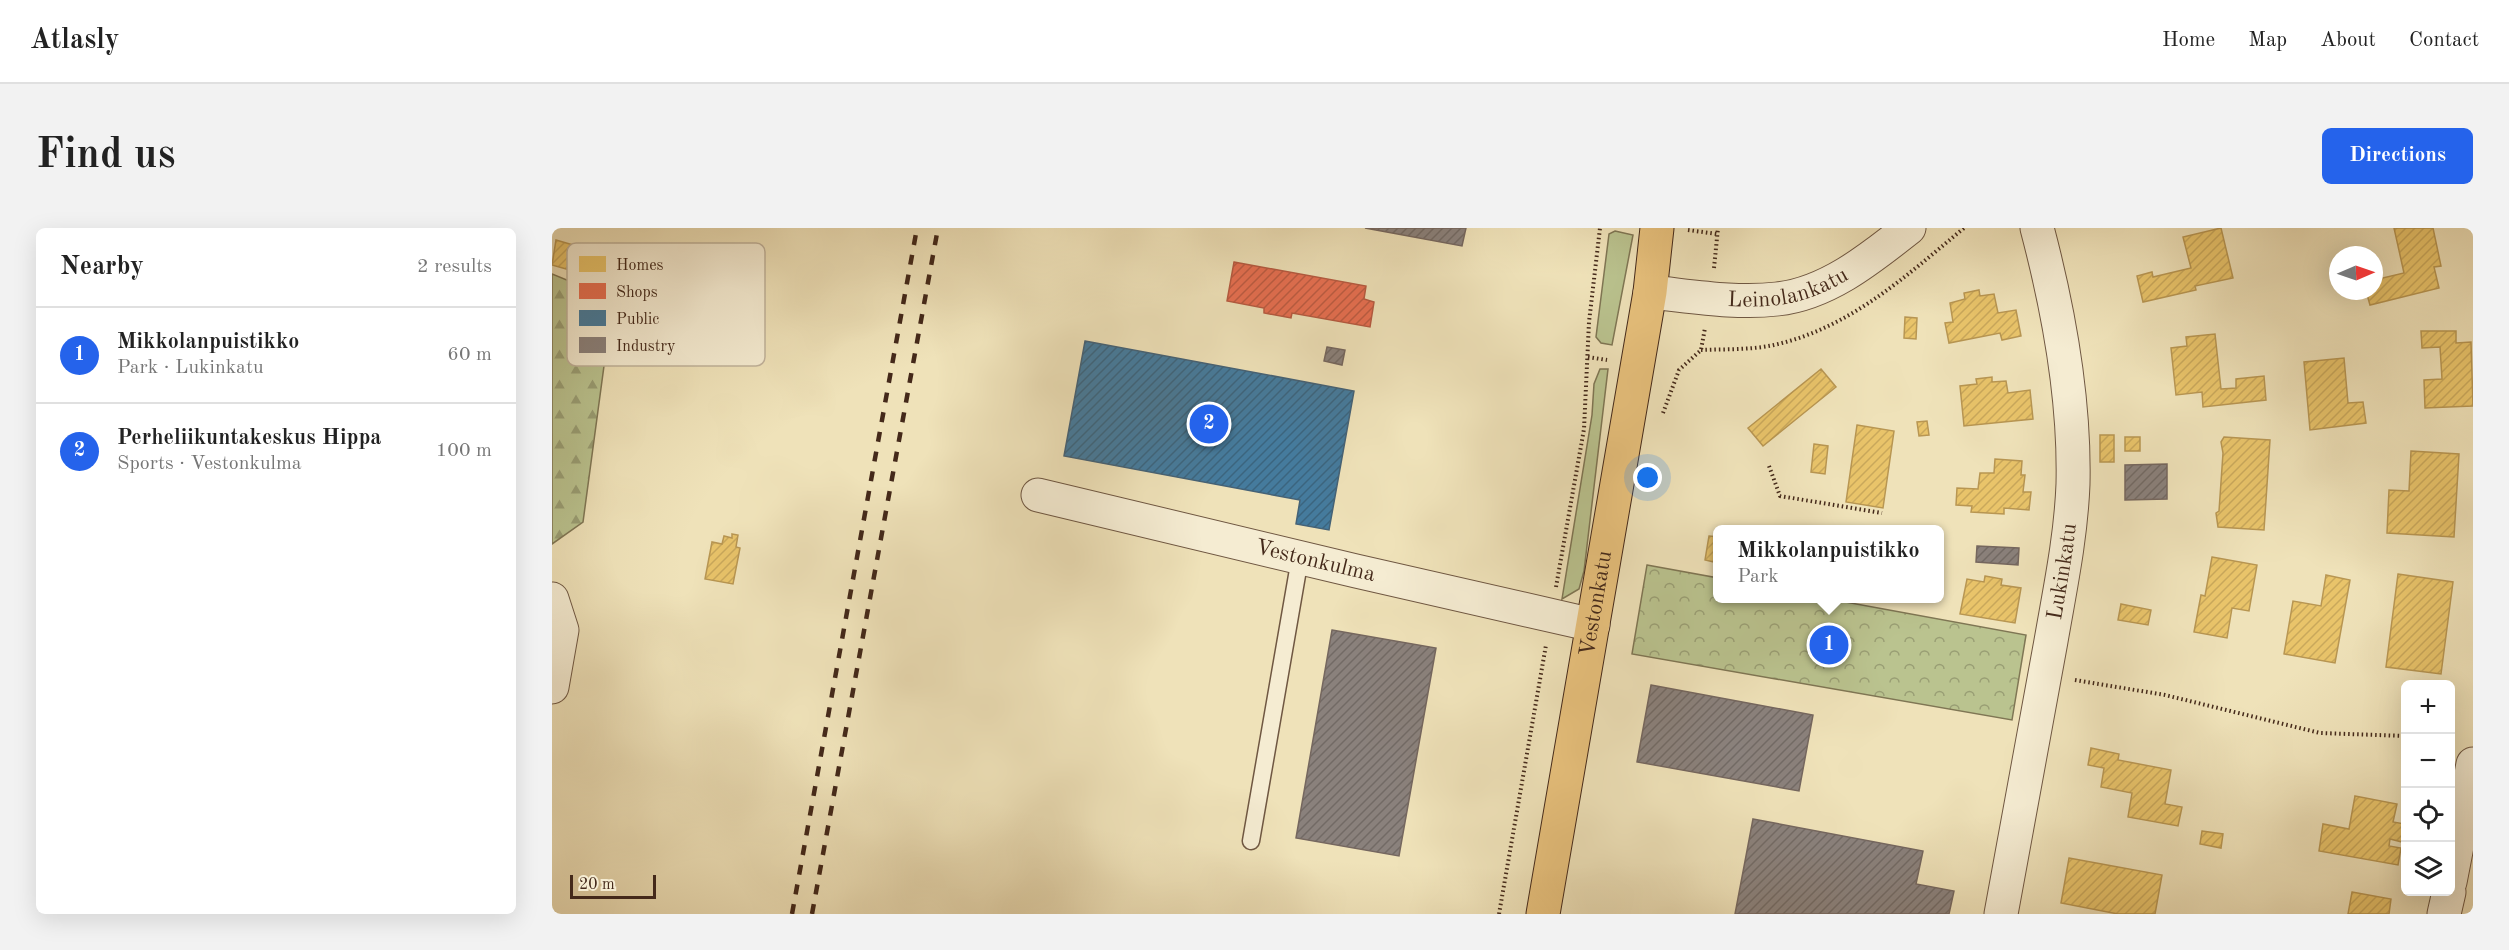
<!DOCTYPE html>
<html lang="en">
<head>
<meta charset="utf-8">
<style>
  body { margin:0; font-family:"Old Standard TT",serif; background:#f2f2f2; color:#222 }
  .controls { position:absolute; right:18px; bottom:18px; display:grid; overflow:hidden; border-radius:9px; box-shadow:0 6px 24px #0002 }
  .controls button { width:54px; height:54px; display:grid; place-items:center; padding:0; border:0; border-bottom:2px solid #e0e0e0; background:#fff; color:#222; font:30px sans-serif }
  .compass { position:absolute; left:1777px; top:18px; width:54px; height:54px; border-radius:50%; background:#fff; box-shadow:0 6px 24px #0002; rotate:88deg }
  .scale { position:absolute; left:18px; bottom:15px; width:86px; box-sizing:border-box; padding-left:6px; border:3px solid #44291a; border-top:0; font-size:16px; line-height:21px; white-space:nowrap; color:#44291a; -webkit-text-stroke:4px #f5ecd2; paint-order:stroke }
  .you { position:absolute; left:1096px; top:250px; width:21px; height:21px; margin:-15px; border:4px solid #fff; border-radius:50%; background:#1a73e8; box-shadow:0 0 0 9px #1a73e833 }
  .badge { display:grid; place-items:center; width:39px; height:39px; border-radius:50%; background:#2563eb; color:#fff; font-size:20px; font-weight:700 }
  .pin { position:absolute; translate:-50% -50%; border:3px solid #fff; box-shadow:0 2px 6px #0006 }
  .popup { position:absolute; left:1161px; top:297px; width:231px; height:78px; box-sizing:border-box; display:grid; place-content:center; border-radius:9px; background:#fff; filter:drop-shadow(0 2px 4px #0005); font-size:20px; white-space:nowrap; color:#767676 }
  .popup b { font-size:22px; color:#222 }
  .popup::after { content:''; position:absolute; left:50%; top:100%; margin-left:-12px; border:12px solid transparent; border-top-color:#fff }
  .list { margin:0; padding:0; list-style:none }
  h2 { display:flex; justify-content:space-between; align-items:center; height:78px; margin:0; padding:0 24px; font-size:26px }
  h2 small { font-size:20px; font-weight:400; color:#767676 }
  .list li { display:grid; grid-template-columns:39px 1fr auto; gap:18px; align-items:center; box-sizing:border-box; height:96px; padding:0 24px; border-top:2px solid #e0e0e0 }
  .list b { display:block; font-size:22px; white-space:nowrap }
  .list p { margin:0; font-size:20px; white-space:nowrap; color:#767676 }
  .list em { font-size:20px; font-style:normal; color:#767676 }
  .icon { flex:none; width:33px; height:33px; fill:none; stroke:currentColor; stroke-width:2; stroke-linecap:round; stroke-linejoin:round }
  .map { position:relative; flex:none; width:1921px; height:686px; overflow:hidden; border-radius:9px }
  header { display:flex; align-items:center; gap:36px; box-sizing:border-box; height:84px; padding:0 30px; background:#fff; border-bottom:2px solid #e0e0e0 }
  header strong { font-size:28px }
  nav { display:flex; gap:33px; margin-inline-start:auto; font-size:21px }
  .intro { display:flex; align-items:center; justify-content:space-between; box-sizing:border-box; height:144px; padding:0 36px }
  h1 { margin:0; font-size:42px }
  .button { padding:15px 27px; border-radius:9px; background:#2563eb; color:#fff; font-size:21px; font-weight:700 }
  main { display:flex; gap:36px; padding:0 36px }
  aside { flex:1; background:#fff; border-radius:9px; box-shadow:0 6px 24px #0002 }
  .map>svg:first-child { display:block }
</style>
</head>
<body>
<header>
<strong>Atlasly</strong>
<nav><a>Home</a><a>Map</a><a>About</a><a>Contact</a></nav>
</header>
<div class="intro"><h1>Find us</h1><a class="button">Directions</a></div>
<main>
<aside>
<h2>Nearby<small>2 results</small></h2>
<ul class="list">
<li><span class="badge">1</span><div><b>Mikkolanpuistikko</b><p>Park · Lukinkatu</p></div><em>60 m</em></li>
<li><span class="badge">2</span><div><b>Perheliikuntakeskus Hippa</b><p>Sports · Vestonkulma</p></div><em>100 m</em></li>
</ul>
</aside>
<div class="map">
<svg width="1921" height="686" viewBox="0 0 1921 686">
  <defs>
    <pattern id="forest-firs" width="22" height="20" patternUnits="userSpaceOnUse" patternTransform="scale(1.5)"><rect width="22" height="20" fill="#bac38f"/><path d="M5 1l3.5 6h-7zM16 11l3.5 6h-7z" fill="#999e74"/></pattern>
    <pattern id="park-crowns" width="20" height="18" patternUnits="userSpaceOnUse" patternTransform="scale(1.5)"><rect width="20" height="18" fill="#bac38f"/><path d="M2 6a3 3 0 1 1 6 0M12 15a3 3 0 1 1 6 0" fill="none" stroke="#999e74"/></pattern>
    <pattern id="homes-hatch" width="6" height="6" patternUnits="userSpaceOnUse" patternTransform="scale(1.5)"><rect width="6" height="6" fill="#e9c46a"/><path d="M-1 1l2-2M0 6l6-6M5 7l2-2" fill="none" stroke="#c9a85b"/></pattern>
    <pattern id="shops-hatch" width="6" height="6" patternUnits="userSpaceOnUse" patternTransform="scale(1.5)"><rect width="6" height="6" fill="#e76f51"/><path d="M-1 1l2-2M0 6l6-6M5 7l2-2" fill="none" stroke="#bd5b42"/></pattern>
    <pattern id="public-hatch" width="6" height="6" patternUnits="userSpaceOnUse" patternTransform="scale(1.5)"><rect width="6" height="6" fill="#457b9d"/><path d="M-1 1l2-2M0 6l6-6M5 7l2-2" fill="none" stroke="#3b657f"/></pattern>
    <pattern id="industry-hatch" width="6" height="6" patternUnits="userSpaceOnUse" patternTransform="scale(1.5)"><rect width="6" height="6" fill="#8a817c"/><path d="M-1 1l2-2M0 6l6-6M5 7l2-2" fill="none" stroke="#726a65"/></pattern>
  </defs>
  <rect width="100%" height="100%" fill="#efe2b9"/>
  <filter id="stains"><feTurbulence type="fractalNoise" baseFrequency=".00333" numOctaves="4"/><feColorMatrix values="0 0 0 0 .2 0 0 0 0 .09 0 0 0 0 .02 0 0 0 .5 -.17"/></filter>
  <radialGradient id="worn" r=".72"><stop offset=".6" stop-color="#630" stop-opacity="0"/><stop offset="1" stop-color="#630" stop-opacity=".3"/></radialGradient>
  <path fill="#bac38f" stroke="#7f7654" stroke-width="1.5" d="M1063,3L1081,7L1060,117L1049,115L1044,109L1057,6Z
    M1048,141H1056L1032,343L1027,361L1010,371L1040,187L1042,156Z"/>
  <path fill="url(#forest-firs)" stroke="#7f7654" stroke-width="1.5" d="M0,46L61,71L31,294L0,316Z"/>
  <path fill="url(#park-crowns)" stroke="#7f7654" stroke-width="1.5" d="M1095,337L1166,350V370L1277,371L1474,407L1460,492L1080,426Z"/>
  <path fill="url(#homes-hatch)" stroke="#b89652" stroke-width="1.5" d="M1669,0L1681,50L1643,58L1644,62L1591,74L1585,48L1600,44L1601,49L1639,40L1631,9Z
    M1842,0H1881L1889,38L1882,39L1887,60L1818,77L1814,63H1822V52L1852,45Z
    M4,12L35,21L33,28L79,41L81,34L95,38L88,62L0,37Z
    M1427,62L1428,68L1442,66L1446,85L1464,82L1469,108L1450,112L1448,105L1397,115L1393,95L1401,94L1398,75L1413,71L1412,65Z
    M1353,89L1365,90L1364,111L1352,110Z
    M1869,103H1904V115L1919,114L1921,178L1873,180L1872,152L1890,151L1888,119L1870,120Z
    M1663,106L1669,161L1684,160V151L1712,148L1714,172L1651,179L1650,164L1624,167L1619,120L1635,118L1634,109Z
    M1792,130L1796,175L1811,174L1814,195L1758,202L1752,134Z
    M1269,141L1284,159L1211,218L1196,200Z
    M1440,149V154L1454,153L1456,165L1478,162L1481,191L1412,198L1408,158L1425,156L1424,151Z
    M1375,193L1377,207L1367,208L1365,194Z
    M1305,197L1342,203L1331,280L1294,274Z
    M1548,207H1562V234H1548Z
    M1573,209H1588V223H1573Z
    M1672,209L1718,212L1712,302L1666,299L1664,285L1667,283L1671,225L1669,214Z
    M1262,216L1276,218L1273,246L1259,244Z
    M1859,223L1907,226L1902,309L1835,305L1837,262L1857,263Z
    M1443,231L1470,233L1469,247H1473L1471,264H1479L1477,282L1452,280V286L1419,284L1420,278L1404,277L1405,260L1426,261L1428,245H1442Z
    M180,306L186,307L184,319L188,320L181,356L153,351L160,314L170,316L172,308L180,310Z
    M1157,308L1166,309V335L1153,332Z
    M1660,329L1705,337L1697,383L1680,380L1675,410L1642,404L1649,367L1653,368Z
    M1846,346L1901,354L1889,446L1834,439Z
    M1774,347L1798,352L1783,435L1732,426L1741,373L1769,378Z
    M1433,348L1450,351L1449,357L1469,360L1463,395L1408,386L1415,351L1432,354Z
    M1569,376L1599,382L1596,397L1566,392Z
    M1539,520L1567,526L1566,532L1619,542L1613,576L1630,579L1626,598L1576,589L1580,565L1549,559L1552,540L1536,537Z
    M1803,568L1845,576L1841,594L1853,596L1850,614L1838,611L1837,618L1849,620L1846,637L1767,623L1771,596L1797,601Z
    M1650,603L1671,606L1669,620L1648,616Z
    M1517,630L1610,647L1603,686H1566L1509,675Z
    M1800,664L1839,671L1837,686H1796Z"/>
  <path fill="url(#shops-hatch)" stroke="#b65a40" stroke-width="1.5" d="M682,34L814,58L812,71L822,74L818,99L740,85L739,90L712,85V80L675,73Z"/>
  <path fill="url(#public-hatch)" stroke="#456276" stroke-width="1.5" d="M533,113L802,163L777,302L744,296L748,272L512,228Z"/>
  <path fill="url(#industry-hatch)" stroke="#75675f" stroke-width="1.5" d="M813,0H914L910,18Z
    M775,119L793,122L790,137L772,133Z
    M1615,236V271L1573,272V237Z
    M1425,318L1467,320L1466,337L1424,334Z
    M780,402L884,420L847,628L744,610Z
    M1099,457L1261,487L1247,563L1085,534Z
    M1201,591L1371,623L1364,656L1402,663L1397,686H1183Z"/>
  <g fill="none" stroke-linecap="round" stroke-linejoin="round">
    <defs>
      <path id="service" d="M699,613L748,330"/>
      <g id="minor">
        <path id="s1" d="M486,267L804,343L1041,397"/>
        <path d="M0,371L10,402L0,459"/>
        <path d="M1898,654L1921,536"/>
        <path id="s2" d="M1449,686C1466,595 1483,504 1499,413C1508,361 1519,309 1521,256C1523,169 1507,83 1485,0"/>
        <path d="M1892,686L1897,664"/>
      </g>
      <g id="tertiary">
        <path id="s3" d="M1098,64C1139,68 1184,76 1225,71C1275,66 1319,30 1357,0"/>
      </g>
      <g id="primary">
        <path id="s4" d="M991,686L1098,64L1105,0"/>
      </g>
    </defs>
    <use href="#service" stroke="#6f5742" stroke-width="19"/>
    <use href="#minor" stroke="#6f5742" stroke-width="35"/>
    <use href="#tertiary" stroke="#6f5742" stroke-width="35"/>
    <use href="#primary" stroke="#44291a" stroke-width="35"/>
    <path stroke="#44291a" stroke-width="4" stroke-dasharray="1.5 3" stroke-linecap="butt" d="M1136,2L1165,6
      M1162,40L1166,0
      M1149,122C1173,121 1199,122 1222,117C1298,100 1354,48 1412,0
      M1036,129L1055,132
      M1111,185L1127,142L1149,122L1153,100
      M1217,238L1228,268L1330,285
      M1004,359L1032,201L1037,94L1048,0
      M1523,452L1613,467L1768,505L1854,508
      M947,686L994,417"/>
    <use href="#service" stroke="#f5ecd2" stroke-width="16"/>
    <use href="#minor" stroke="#f5ecd2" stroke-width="33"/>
    <use href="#tertiary" stroke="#f5ecd2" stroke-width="33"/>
    <use href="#primary" stroke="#e8c17c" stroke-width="33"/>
    <path stroke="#44291a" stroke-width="4.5" stroke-dasharray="10 10" stroke-linecap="butt" d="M240,686L365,0
      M260,686L386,0"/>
  </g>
  <g text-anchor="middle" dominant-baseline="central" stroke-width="6" stroke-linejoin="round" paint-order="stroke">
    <g font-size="22" fill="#44291a" stroke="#f5ecd2">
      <text stroke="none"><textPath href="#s3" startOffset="140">Leinolankatu</textPath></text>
      <text stroke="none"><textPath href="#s1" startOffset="285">Vestonkulma</textPath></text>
      <text stroke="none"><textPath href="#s2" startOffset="348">Lukinkatu</textPath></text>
      <text stroke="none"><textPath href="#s4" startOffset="315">Vestonkatu</textPath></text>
    </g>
  </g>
  <rect x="15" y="15" width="198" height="123" rx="9" fill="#f5ecd2" stroke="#c0b29b" stroke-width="1.5"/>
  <rect x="27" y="28" width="27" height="16" fill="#e9c46a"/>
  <rect x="27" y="55" width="27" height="16" fill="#e76f51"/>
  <rect x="27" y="82" width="27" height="16" fill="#457b9d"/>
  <rect x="27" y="109" width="27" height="16" fill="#8a817c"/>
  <g font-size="16" fill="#44291a">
    <text x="64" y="42">Homes</text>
    <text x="64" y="69">Shops</text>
    <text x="64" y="96">Public</text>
    <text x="64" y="123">Industry</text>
  </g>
  <rect width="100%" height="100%" filter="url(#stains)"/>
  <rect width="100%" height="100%" fill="url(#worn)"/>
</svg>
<div class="controls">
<button>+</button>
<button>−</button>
<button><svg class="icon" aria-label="locate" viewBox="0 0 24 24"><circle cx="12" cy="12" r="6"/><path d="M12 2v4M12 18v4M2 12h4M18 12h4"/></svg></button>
<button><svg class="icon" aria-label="layers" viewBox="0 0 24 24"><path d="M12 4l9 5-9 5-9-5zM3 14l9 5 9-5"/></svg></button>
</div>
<svg class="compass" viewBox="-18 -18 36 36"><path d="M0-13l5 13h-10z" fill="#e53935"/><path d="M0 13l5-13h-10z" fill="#767676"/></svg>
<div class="scale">20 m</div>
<div class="you"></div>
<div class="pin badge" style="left:1277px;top:417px">1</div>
<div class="popup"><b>Mikkolanpuistikko</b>Park</div>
<div class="pin badge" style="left:657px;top:196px">2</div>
</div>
</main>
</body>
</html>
